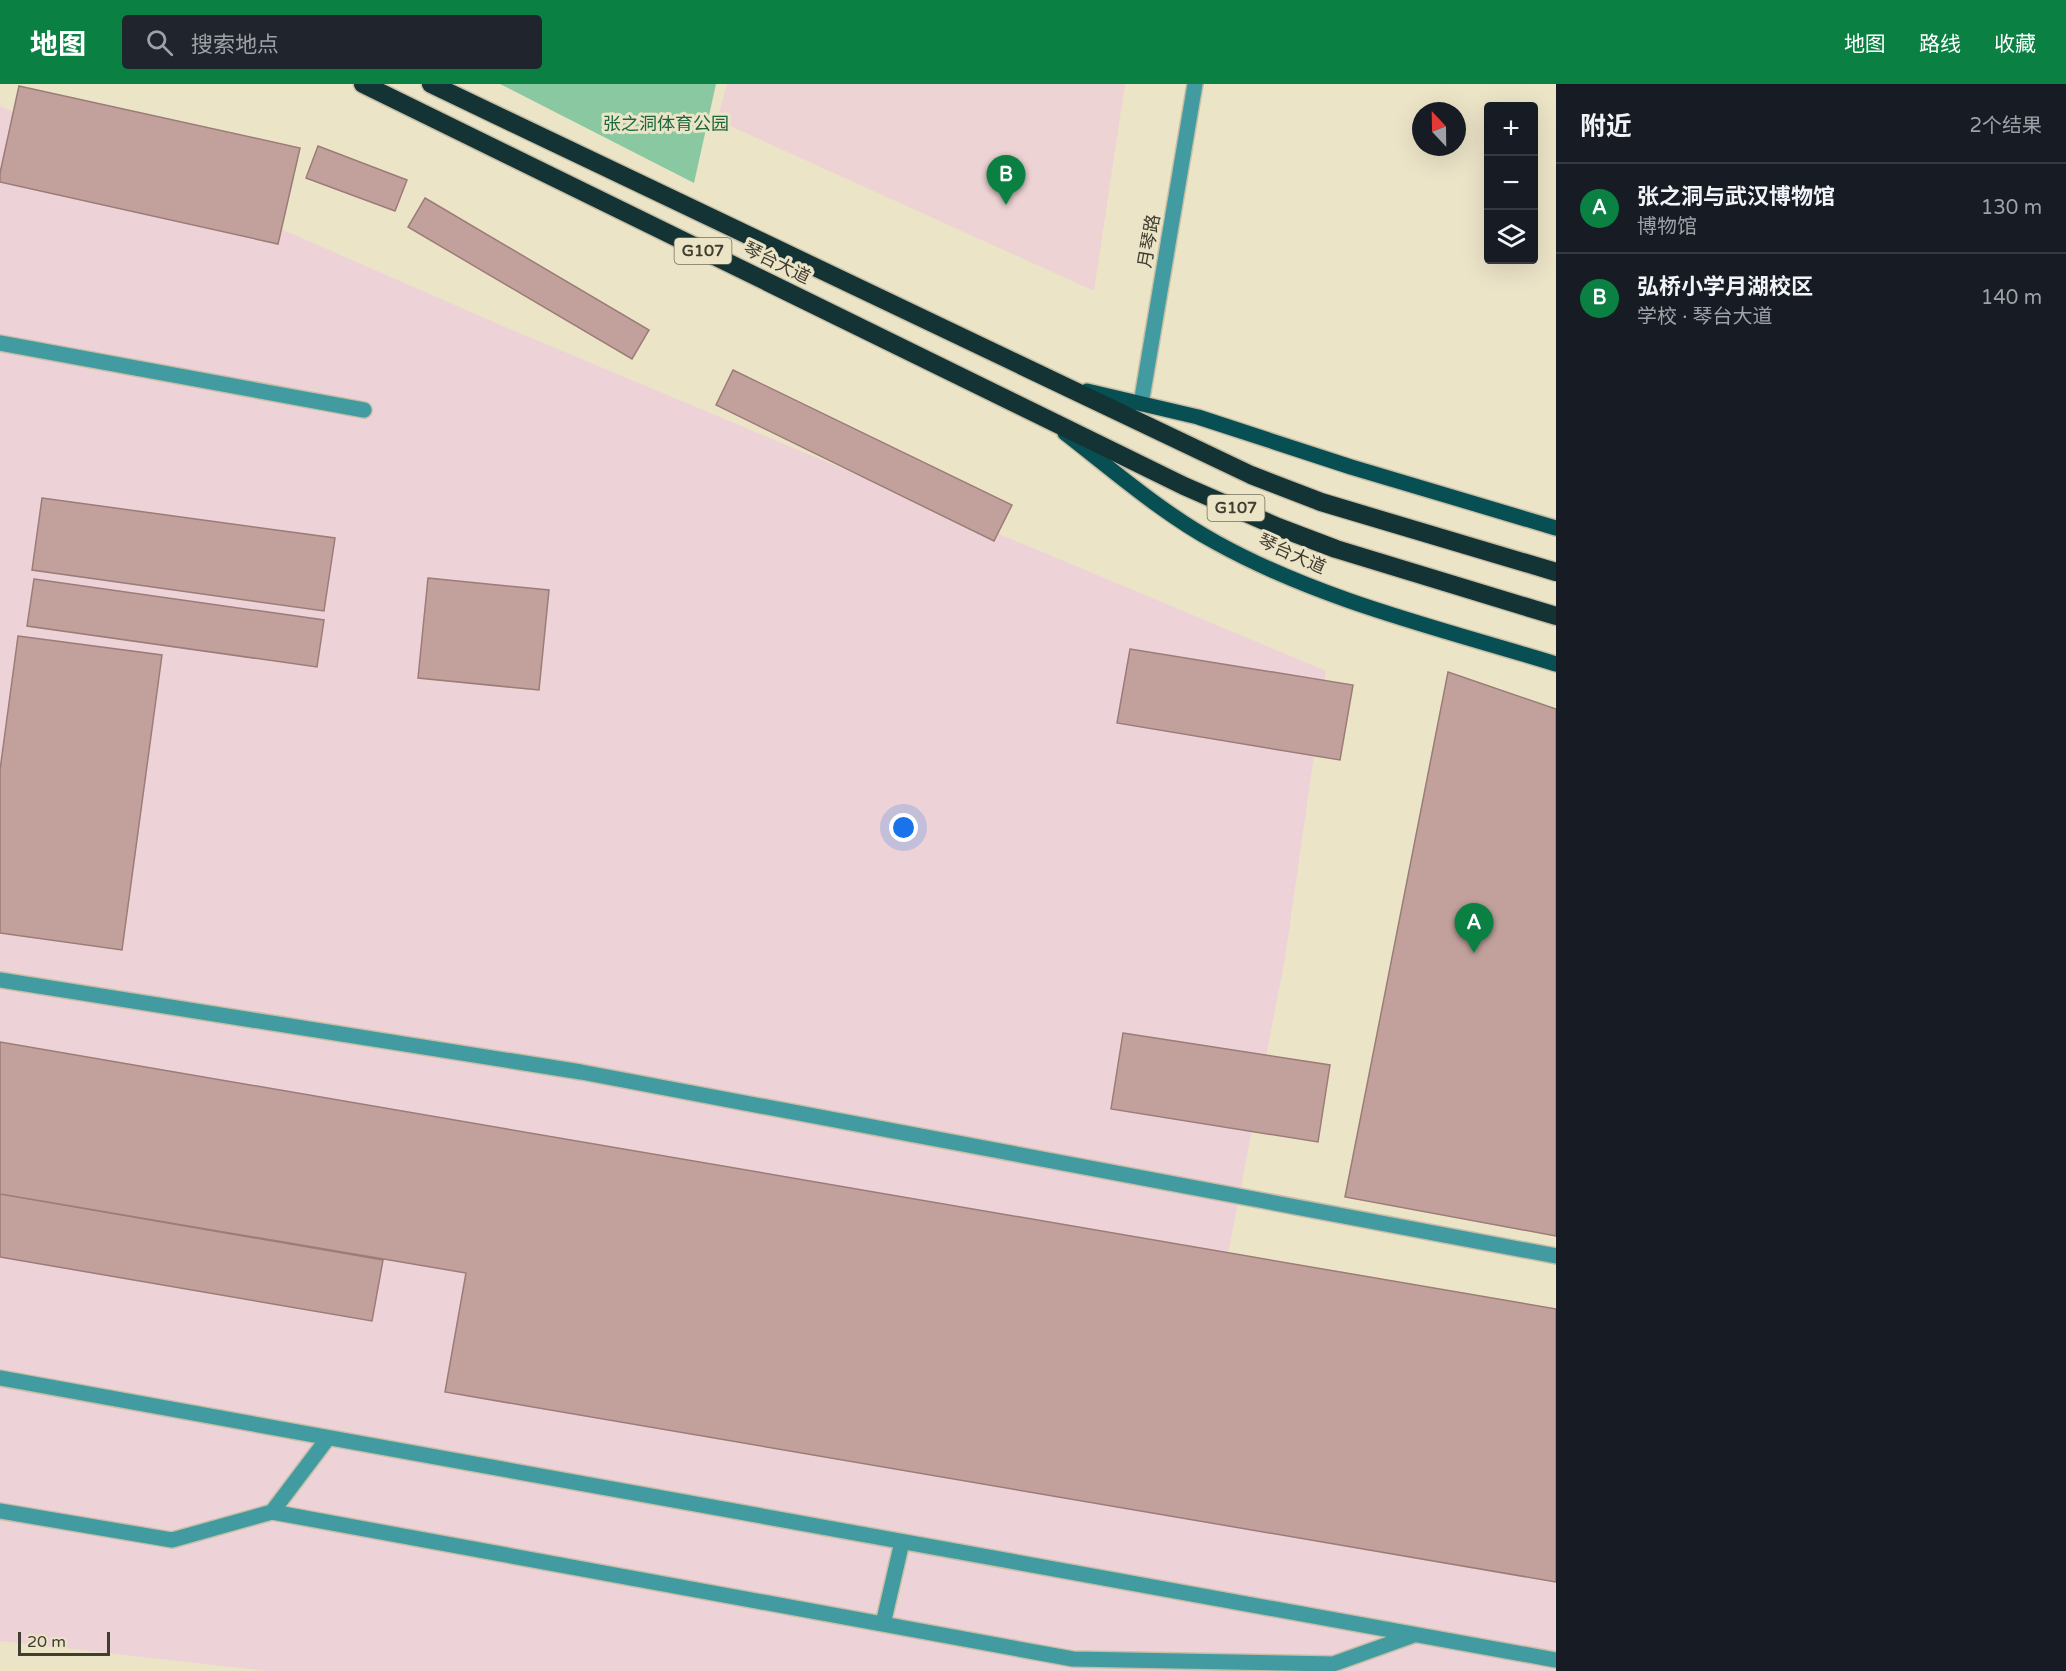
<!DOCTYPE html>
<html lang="zh">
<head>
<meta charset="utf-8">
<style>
  body { margin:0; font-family:"Varela Round","Noto Sans SC",sans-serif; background:#20242c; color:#f1f3f6 }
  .controls { position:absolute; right:18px; top:18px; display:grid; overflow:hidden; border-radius:6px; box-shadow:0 6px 24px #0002 }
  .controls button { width:54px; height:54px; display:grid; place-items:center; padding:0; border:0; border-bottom:2px solid #363941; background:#171b24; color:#f1f3f6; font:30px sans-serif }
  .compass { position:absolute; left:1412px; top:18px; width:54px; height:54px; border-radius:50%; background:#171b24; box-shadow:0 6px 24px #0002; rotate:338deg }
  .scale { position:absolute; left:18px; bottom:15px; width:92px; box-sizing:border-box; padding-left:6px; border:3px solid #403d31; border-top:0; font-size:16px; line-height:21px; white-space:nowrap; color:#403d31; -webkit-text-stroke:4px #ece4c7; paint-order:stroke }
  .you { position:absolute; left:904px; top:744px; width:21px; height:21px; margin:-15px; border:4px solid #fff; border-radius:50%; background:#1a73e8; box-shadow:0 0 0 9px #1a73e833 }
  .badge { display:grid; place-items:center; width:39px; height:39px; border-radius:50%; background:#0b8043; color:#fff; font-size:20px; font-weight:700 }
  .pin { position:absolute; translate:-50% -50px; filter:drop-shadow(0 2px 3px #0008) }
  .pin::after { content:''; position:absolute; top:32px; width:21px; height:18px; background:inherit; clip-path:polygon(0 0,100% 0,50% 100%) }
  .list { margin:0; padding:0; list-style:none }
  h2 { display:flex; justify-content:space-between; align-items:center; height:78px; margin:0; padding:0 24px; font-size:26px }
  h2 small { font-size:20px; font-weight:400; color:#9ea1a6 }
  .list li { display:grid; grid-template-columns:39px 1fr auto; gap:18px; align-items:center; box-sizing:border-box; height:90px; padding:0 24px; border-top:2px solid #363941 }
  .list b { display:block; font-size:22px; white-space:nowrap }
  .list p { margin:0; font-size:20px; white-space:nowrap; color:#9ea1a6 }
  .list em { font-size:20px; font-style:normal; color:#9ea1a6 }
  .icon { flex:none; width:33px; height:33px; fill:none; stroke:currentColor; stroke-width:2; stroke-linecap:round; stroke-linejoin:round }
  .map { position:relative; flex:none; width:1556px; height:1587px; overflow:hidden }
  header { display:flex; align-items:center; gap:36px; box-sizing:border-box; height:84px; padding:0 30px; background:#0b8043; color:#fff }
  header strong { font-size:28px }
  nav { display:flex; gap:33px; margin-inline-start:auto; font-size:21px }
  .search { width:420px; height:54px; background:#20242c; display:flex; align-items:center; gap:15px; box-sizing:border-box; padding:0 21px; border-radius:6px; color:#9ea1a6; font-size:22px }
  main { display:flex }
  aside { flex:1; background:#171b24 }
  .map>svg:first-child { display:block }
</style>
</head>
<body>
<header>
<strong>地图</strong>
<div class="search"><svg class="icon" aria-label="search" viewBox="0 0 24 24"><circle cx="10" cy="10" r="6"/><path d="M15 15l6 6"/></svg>搜索地点</div>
<nav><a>地图</a><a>路线</a><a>收藏</a></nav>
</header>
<main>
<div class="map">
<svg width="1556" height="1587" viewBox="0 0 1556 1587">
  <rect width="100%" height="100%" fill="#ece4c7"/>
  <path fill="#edd2d7" d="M0,22L505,243L1326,587L1285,874L1225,1186L1556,1229V1587H266L0,1557Z"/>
  <path fill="#edd3d3" d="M727,0H1125L1094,207L717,36Z"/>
  <path fill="#89c8a1" d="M500,0H716L694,99Z"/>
  <path fill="#c2a19d" stroke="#9b7c77" stroke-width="1.5" d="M19,2L300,64L278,160L0,98V89Z
    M318,62L407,96L395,127L306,94Z
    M425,114L649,246L632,275L408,143Z
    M733,286L1012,421L994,457L716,321Z
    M42,414L335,454L324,527L32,486Z
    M428,494L549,506L539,606L418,594Z
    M34,495L324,536L317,583L27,542Z
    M18,552L162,571L122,866L0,849V686Z
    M1130,565L1353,601L1340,676L1117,639Z
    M1448,588L1556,625V1152L1345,1113Z
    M1123,949L1330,981L1318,1058L1111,1025Z
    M0,958L1556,1225V1498L445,1308L466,1189L0,1110Z
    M0,1110L383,1176L372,1237L0,1173Z"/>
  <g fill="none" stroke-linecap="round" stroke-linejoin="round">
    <defs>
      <path id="minor" d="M0,259L364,326
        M1141,320L1195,0
        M0,896L581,988L1556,1172
        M0,1294L1556,1576
        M0,1427L172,1456L272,1428L328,1354
        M272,1428L1073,1575L1333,1580L1414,1551
        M883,1540L902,1458"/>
      <path id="major" d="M1087,307L1198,333L1351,383L1556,444
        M1065,349C1114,387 1162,429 1217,459C1322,517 1442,545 1556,580"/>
      <path id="highway" d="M363,0L1184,402L1278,443L1336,465L1556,532
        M431,0L1251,391L1321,418L1556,488"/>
    </defs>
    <use href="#minor" stroke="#c6bfa6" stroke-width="18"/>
    <use href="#major" stroke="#c6bfa6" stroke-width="18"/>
    <use href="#highway" stroke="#c6bfa6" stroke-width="21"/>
    <use href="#minor" stroke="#429ba0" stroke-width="15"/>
    <use href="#major" stroke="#074f53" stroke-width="15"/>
    <use href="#highway" stroke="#133335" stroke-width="18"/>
  </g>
  <g text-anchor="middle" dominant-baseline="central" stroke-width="6" stroke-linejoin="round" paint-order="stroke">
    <g fill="#ece4c7" stroke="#746f5e" stroke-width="1.5">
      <rect x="674.5" y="154" width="57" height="26" rx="4.5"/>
      <rect x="1207.5" y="411" width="57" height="26" rx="4.5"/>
    </g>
    <g font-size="16" font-weight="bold" fill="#403d31">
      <text x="703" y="167">G107</text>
      <text x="1236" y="424">G107</text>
    </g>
    <g font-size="18" fill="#1d6741" stroke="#ece4c7">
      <text x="666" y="40">张之洞体育公园</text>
    </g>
    <g font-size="18" fill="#403d31" stroke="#ece4c7">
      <text transform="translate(1149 157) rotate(-80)">月琴路</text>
      <text transform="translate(777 179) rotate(26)">琴台大道</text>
      <text transform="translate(1292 470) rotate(24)">琴台大道</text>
    </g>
  </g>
</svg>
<div class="controls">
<button>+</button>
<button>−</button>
<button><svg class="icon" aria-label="layers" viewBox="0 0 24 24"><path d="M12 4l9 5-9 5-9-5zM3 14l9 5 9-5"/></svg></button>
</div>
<svg class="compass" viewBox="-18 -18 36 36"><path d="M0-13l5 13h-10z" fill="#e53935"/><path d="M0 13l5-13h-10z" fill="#9ea1a6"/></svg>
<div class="scale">20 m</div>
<div class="you"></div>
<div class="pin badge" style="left:1474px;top:869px">A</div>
<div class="pin badge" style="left:1006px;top:121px">B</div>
</div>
<aside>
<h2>附近<small>2个结果</small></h2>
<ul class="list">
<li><span class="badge">A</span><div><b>张之洞与武汉博物馆</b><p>博物馆</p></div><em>130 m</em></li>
<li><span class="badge">B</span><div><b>弘桥小学月湖校区</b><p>学校 · 琴台大道</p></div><em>140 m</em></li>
</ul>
</aside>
</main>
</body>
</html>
